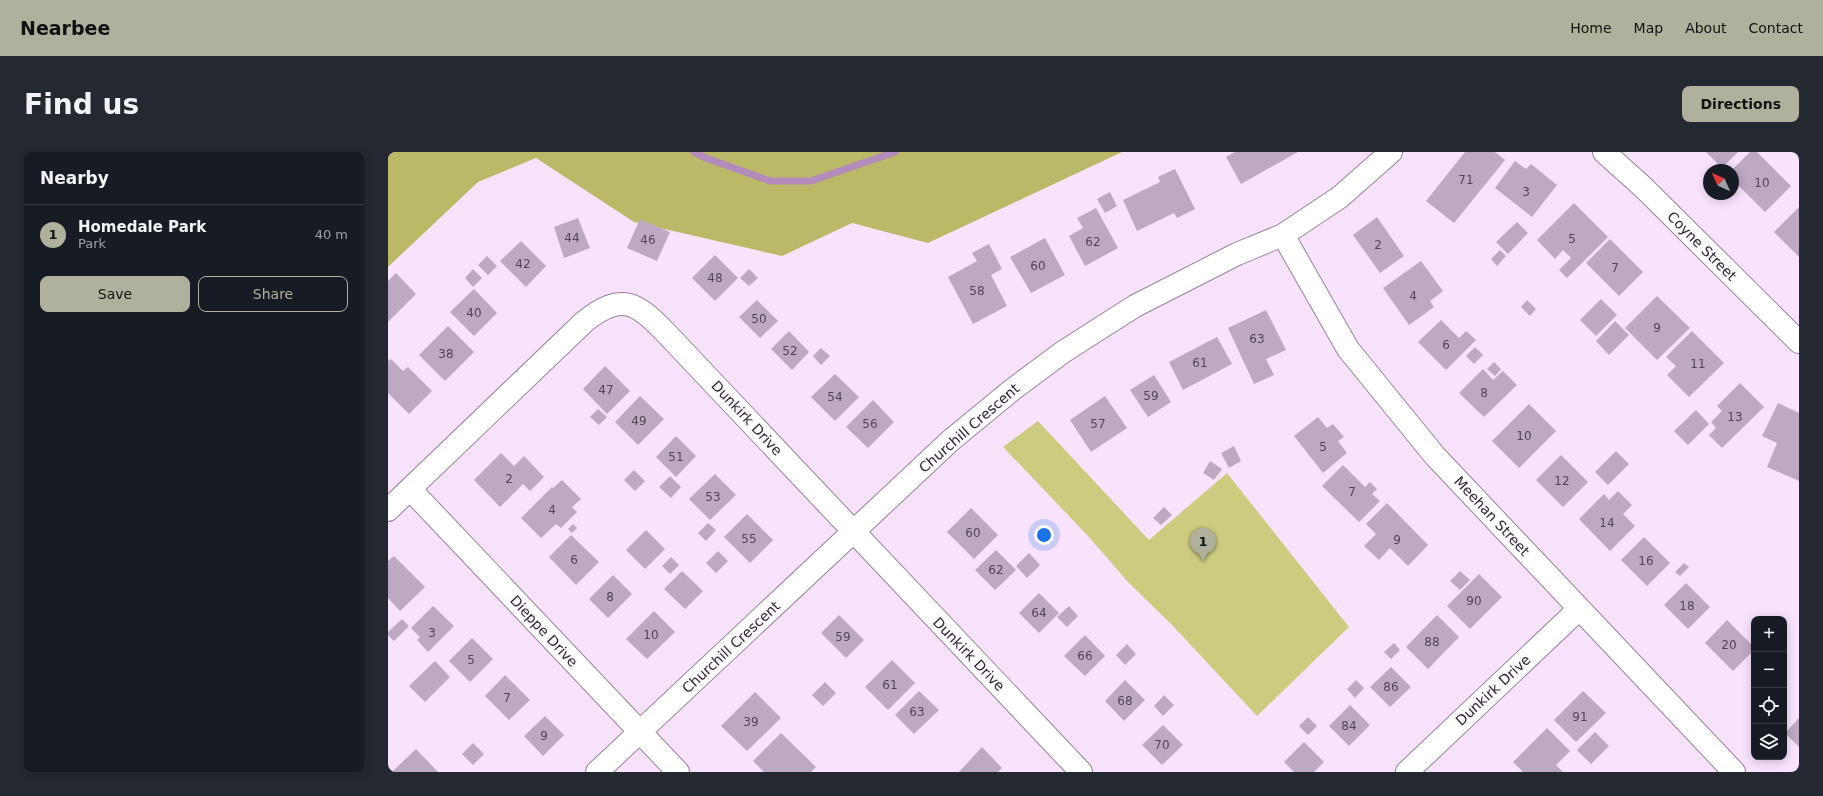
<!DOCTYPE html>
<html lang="en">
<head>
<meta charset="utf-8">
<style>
  body { margin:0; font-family:"DejaVu Sans",sans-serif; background:#242831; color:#f1f3f6 }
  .controls { position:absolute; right:12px; bottom:12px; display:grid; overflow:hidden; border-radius:8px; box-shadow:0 2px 10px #0003 }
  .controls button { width:36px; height:36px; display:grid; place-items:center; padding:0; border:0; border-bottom:1px solid #363941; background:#171b24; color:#f1f3f6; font:20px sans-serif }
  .compass { position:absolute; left:1315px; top:12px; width:36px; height:36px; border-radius:50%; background:#171b24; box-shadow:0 2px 10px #0003; rotate:315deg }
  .you { position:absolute; left:656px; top:383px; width:14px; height:14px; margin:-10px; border:3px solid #fff; border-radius:50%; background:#1a73e8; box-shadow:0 0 0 6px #1a73e833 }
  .badge { display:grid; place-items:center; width:26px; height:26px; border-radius:50%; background:#b0b19c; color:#111; font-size:13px; font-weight:700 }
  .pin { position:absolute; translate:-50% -33px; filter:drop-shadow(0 1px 2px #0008) }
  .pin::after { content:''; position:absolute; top:21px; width:14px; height:12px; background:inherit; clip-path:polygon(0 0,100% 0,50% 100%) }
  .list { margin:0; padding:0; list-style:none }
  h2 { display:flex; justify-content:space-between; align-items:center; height:52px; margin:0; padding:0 16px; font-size:17px }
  h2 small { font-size:13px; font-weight:400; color:#9ea1a6 }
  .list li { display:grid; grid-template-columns:26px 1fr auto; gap:12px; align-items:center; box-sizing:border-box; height:60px; padding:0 16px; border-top:1px solid #363941 }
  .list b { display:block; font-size:15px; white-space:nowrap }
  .list p { margin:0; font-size:13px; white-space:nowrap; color:#9ea1a6 }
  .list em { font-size:13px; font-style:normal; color:#9ea1a6 }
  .actions { display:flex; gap:8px; padding:12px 16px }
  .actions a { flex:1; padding:9px 0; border:1px solid #b0b19c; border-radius:8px; text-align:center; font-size:14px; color:#b0b19c }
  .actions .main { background:#b0b19c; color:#111 }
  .icon { flex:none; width:22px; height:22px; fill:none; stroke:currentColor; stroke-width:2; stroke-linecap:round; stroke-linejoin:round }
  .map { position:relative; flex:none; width:1411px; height:620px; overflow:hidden; border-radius:8px }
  header { display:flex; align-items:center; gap:24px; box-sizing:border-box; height:56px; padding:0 20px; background:#b0b19c; color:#111 }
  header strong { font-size:19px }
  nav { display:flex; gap:22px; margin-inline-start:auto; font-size:14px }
  .intro { display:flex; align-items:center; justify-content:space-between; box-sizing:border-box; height:96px; padding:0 24px }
  h1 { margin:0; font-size:28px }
  .button { padding:10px 18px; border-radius:8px; background:#b0b19c; color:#111; font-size:14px; font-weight:700 }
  main { display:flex; gap:24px; padding:0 24px }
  aside { flex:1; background:#171b24; border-radius:8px; box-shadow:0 2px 10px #0003 }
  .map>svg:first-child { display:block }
</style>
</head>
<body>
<header>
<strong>Nearbee</strong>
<nav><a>Home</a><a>Map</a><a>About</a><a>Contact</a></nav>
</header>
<div class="intro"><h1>Find us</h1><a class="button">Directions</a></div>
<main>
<aside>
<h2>Nearby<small></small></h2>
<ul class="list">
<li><span class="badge">1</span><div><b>Homedale Park</b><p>Park</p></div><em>40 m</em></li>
</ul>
<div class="actions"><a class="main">Save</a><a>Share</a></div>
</aside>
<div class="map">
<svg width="1411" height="620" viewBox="0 0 1411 620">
  <rect width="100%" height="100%" fill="#f8e2fd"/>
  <path fill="#cccc81" d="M650,269L761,388L839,321L961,475L869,564L784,473L739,429L701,385L615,295Z"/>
  <path fill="#b9b967" d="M0,0H734L540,91L464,71L394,104L246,70L148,6L90,30L0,115Z"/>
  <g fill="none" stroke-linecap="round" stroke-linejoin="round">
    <path stroke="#b38bbc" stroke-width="7" d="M306,0L318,6L382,29H423L507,0"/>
  </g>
  <path fill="#bea9c3" d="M847,0H910L853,32L838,5Z
    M1077,0H1107L1117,8L1066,71L1038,49Z
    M1318,0H1350L1334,16Z
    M1362,0H1369L1403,34L1377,60L1345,28V17Z
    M1127,9L1138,17L1143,12L1169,33L1144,65L1107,36Z
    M787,17L807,57L789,66L786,61L749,79L735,48L772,30L770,25Z
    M722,40L729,54L717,61L709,47Z
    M1186,51L1220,85L1179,126L1171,118L1183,106L1175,98L1167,107L1149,88Z
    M1411,55V105L1386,80Z
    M708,56L730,96L697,114L681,84L695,76L689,66Z
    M989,65L1016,104L992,121L965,83Z
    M190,66L202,96L176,106L166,75Z
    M252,67L282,80L269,109L239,96Z
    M1129,70L1140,81L1120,102L1108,90Z
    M657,86L677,123L643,141L622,105Z
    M1222,87L1255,120L1231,144L1198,111Z
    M133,89L158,114L138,135L112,109Z
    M601,92L614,117L603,123L619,154L585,172L560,125L589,109L584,101Z
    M1112,98L1118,104L1109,114L1103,107Z
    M327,103L350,126L327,149L304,126Z
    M99,104L109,114L100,123L90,113Z
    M1033,109L1055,139L1042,149L1046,155L1021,173L995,136Z
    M85,117L94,126L85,135L77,126Z
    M361,117L370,126L361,134L352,126Z
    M8,121L28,142L0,170V129Z
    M86,137L109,161L86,184L62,160Z
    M1269,144L1302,176L1269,208L1237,176Z
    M1213,147L1229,163L1208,184L1192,168Z
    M369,148L390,169L372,186L351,165Z
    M1139,148L1148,157L1142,164L1133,155Z
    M878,158L898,198L878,207L886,223L866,232L840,176Z
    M1053,168L1071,186L1078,179L1088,188L1058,218L1030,190Z
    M1227,169L1241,183L1221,203L1208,189Z
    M60,174L86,200L57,229L31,203Z
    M401,179L421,200L404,218L383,197Z
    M1304,179L1336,211L1301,245L1279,223L1288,214L1278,205Z
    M829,185L844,212L795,238L781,210Z
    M1087,195L1095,203L1086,212L1078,204Z
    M433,196L442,204L433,213L425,204Z
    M3,207L15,219L20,215L44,239L21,262L0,241V209Z
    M1106,210L1113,217L1107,224L1099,217Z
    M217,214L242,239L219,262L195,237Z
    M1095,217L1105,228L1115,219L1129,233L1096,265L1071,241Z
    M447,222L471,245L447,269L423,245Z
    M766,223L783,250L760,265L742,238Z
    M1352,231L1376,255L1334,296L1321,283L1328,276L1323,270L1334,259L1329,254Z
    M252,244L276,267L250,293L227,270Z
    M717,244L739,276L703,300L682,268Z
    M485,248L506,270L480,296L458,275Z
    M1390,251L1411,261V329L1379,315L1389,291L1374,284Z
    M1141,252L1168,279L1131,316L1104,289Z
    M210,257L219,265L211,273L202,265Z
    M1308,258L1321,272L1300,293L1286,279Z
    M930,265L939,276L945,272L956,285L950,289L959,301L935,321L906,284Z
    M288,284L308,304L288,325L268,305Z
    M846,294L853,309L841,316L833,301Z
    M1228,299L1241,312L1220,333L1207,320Z
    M113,301L126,314L136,304L156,325L142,339L135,332L112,355L86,328Z
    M1173,303L1200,330L1175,355L1148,328Z
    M822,309L834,317L826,328L815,321Z
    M955,313L977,335L982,330L989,337L984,342L992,349L971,370L934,334Z
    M246,318L257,329L247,339L236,328Z
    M327,322L348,343L322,368L301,347Z
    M282,324L293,335L283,346L271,335Z
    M174,328L193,347L184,355L189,360L173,376L168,372L153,386L133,366L164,335L165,336Z
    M1230,339L1244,353L1235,362L1247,374L1222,399L1191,367L1216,342L1221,348Z
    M999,351L1040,393L1020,414L1002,396L991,408L976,394L988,382L978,372Z
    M776,355L784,363L773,373L765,366Z
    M583,356L610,383L586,407L559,380Z
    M359,362L385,388L362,411L336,385Z
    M320,371L328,378L318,389L310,381Z
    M185,372L189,376L184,381L180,377Z
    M258,378L277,397L257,417L238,398Z
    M183,383L211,410L188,433L161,405Z
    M1256,385L1282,411L1259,434L1233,408Z
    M608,398L628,418L607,438L587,418Z
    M330,399L340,409L328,421L318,411Z
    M641,401L652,413L639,426L628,414Z
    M6,404L37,435L12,459L0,446V409Z
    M283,405L291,413L282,422L274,414Z
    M1296,411L1301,415L1292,424L1287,420Z
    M294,419L315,439L297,457L276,437Z
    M1072,419L1082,428L1072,438L1062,429Z
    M1091,422L1114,445L1082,477L1059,454Z
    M225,423L244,442L220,466L201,447Z
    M1298,431L1322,455L1300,477L1276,453Z
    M651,441L671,461L651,481L631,461Z
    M45,454L66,474L40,500L29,488L32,485L23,476Z
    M681,454L690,464L679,475L669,465Z
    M266,459L287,480L259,507L238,487Z
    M451,463L476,488L458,506L433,481Z
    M1049,463L1071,485L1040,517L1018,495Z
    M14,467L21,474L6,489L0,483V480Z
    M1339,468L1366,495V498L1345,519L1317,491Z
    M697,483L717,504L697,524L676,504Z
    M84,486L105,507L82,530L61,509Z
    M1006,491L1012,498L1003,507L996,500Z
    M739,492L748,502L737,513L728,503Z
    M504,508L527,531L500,558L477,535Z
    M47,509L62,525L37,550L21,534Z
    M1003,515L1023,535L1002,555L982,535Z
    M117,523L142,548L121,568L97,544Z
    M737,528L757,548L736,569L717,549Z
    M968,528L976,536L967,546L959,537Z
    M437,530L448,541L435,554L424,543Z
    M531,539L551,558L526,582L507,563Z
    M1195,539L1218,561L1188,590L1166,568Z
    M367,540L393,566L359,599L333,574Z
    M776,543L786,553L775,564L766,554Z
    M962,553L982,573L961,594L941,574Z
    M157,564L176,583L155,604L136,584Z
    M920,565L929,574L920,583L911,574Z
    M1411,566V595L1397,581Z
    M775,573L795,593L774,613L754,593Z
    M1159,576L1182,599L1168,613L1175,620H1135L1125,610Z
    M1207,580L1221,594L1203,612L1189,598Z
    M393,581L428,615L423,620H376L365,609Z
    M916,590L936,610L926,620H906L896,610Z
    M85,591L96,602L85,613L74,602Z
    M594,595L614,616L610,620H571Z
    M28,597L50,620H4L8,616Z"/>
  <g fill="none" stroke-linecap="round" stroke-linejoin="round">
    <defs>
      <path id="minor" d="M1216,0L1255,35L1411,190
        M895,83L960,197L1047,304L1346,620
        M22,337L290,620
        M0,358L196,170C234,139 249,151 279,182L693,620
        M209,620L562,289L624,238L675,200L747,154L849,102L895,83L952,45L1003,0
        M1019,620L1191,457"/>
    </defs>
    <use href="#minor" stroke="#96829b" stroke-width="24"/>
    <use href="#minor" stroke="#fff" stroke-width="22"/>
  </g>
  <g text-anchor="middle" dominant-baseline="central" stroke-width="3.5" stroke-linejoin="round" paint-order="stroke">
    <g font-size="12" fill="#514654">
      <text x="1078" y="28">71</text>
      <text x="1374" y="31">10</text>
      <text x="1138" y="40">3</text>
      <text x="184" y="86">44</text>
      <text x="1184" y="87">5</text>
      <text x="260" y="88">46</text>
      <text x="705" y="90">62</text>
      <text x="990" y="93">2</text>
      <text x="135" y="112">42</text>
      <text x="650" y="114">60</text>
      <text x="1227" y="116">7</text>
      <text x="327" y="126">48</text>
      <text x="589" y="139">58</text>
      <text x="1025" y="144">4</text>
      <text x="86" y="161">40</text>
      <text x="371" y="167">50</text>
      <text x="1269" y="176">9</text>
      <text x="869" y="187">63</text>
      <text x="1058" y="193">6</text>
      <text x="402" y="199">52</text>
      <text x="58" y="202">38</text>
      <text x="812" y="211">61</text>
      <text x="1310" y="212">11</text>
      <text x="218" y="238">47</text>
      <text x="1096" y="241">8</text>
      <text x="763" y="244">59</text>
      <text x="447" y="245">54</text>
      <text x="1347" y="265">13</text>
      <text x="251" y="269">49</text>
      <text x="482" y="272">56</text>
      <text x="710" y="272">57</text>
      <text x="1136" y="284">10</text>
      <text x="935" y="295">5</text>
      <text x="288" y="305">51</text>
      <text x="121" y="327">2</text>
      <text x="1174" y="329">12</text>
      <text x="964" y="340">7</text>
      <text x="325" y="345">53</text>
      <text x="164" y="358">4</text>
      <text x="1219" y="371">14</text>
      <text x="585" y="381">60</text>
      <text x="361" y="387">55</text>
      <text x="1009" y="388">9</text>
      <text x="186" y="408">6</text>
      <text x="1258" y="409">16</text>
      <text x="608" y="418">62</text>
      <text x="222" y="445">8</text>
      <text x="1086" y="449">90</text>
      <text x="1299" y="454">18</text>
      <text x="651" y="461">64</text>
      <text x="44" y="481">3</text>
      <text x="263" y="483">10</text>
      <text x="455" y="485">59</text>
      <text x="1044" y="490">88</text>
      <text x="1341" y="493">20</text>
      <text x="697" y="504">66</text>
      <text x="83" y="508">5</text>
      <text x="502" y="533">61</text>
      <text x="1003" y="535">86</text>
      <text x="119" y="546">7</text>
      <text x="737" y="549">68</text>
      <text x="529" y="560">63</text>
      <text x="1192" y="565">91</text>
      <text x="363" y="570">39</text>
      <text x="961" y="574">84</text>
      <text x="156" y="584">9</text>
      <text x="774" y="593">70</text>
    </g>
    <g font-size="14" fill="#2d252f" stroke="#fbf6fc">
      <text transform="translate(1314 94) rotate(45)">Coyne Street</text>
      <text transform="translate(359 266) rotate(47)">Dunkirk Drive</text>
      <text transform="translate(581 276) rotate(-41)">Churchill Crescent</text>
      <text transform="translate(1104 364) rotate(47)">Meehan Street</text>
      <text transform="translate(156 479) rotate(47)">Dieppe Drive</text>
      <text transform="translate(343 495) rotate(-43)">Churchill Crescent</text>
      <text transform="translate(581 502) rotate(46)">Dunkirk Drive</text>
      <text transform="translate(1105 538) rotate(-43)">Dunkirk Drive</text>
    </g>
  </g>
</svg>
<div class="controls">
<button>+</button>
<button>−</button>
<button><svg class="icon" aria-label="locate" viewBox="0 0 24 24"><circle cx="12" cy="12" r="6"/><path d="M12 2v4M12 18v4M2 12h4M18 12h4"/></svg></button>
<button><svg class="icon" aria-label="layers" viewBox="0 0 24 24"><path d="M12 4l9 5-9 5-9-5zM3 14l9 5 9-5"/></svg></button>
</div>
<svg class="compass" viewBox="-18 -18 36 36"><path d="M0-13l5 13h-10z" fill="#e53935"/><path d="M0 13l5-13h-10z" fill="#9ea1a6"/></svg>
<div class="you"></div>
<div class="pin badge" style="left:815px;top:409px">1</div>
</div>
</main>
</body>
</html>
